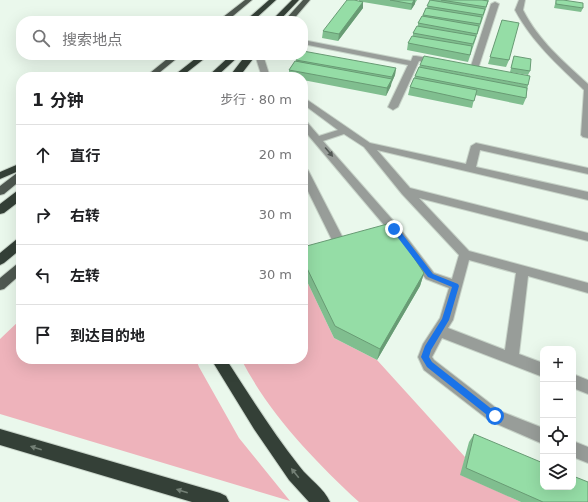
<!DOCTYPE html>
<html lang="zh">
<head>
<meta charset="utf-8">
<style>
  body { margin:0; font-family:"DejaVu Sans","Noto Sans SC",sans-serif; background:#f6f6f6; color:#202124 }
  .controls { position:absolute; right:12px; bottom:12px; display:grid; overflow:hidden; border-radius:8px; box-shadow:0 4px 16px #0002 }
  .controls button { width:36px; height:36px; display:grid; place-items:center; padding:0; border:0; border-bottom:1px solid #e0e0e0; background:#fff; color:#202124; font:20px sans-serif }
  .stop { position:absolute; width:12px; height:12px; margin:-9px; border:3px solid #1a73e8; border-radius:50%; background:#fff }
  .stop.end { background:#1a73e8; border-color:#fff; box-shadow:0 1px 4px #0008 }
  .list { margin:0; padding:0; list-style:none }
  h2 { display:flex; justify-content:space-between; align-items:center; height:52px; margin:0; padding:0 16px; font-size:17px }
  h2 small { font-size:13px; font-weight:400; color:#757577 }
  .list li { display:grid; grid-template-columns:26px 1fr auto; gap:12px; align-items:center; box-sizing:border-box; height:60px; padding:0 16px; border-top:1px solid #e0e0e0 }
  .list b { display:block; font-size:15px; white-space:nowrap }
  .list em { font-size:13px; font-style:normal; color:#757577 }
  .icon { flex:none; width:22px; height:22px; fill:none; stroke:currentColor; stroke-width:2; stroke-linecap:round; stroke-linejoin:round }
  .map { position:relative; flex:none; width:588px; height:502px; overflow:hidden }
  .search { position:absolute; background:#fff; box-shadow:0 4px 16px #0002; left:16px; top:16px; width:292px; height:44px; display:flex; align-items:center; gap:10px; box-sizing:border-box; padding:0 14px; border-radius:16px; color:#757577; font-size:15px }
  .panel { position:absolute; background:#fff; box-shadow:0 4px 16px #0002; left:16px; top:72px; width:292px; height:292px; border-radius:16px }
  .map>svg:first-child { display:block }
</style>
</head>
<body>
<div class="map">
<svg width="588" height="502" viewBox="0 0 588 502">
  <rect width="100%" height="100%" fill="#eaf8ec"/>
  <path fill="#eeb3bb" d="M303,273L334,338L377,360L465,457L461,475L521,502H359C313,459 270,415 241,359H303Z
    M21,319V359H196L199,367L239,438L290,501L0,414V339Z"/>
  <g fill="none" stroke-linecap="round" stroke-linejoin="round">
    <defs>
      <path id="minor" d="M519,0H525L523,10C538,40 563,61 588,84V138L583,137L581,135L584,90C558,65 532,42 515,10Z
        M495,2L499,4L478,69L477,71H471L470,69L491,4Z
        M303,40L411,61L413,56H416L440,60L441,62L437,64L419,61L398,107L393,110L388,107L408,65L303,44Z
        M255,55H263L270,77H262Z
        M303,97L370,143L466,164L471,146L476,143L588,168V174L480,150L476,167L588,192V200L377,150L410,188L588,233V241L419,198L469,251L588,283V293L528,276L519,354L543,363V377L442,338L432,357L434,360L500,411L543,428V444L490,421L424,370L418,357L423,344L440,318L449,288L426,279L390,232L303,129V120L306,121L319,136L338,130L303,104ZM344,134L364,147L402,194L459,255L452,279L434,273L398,226L323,141ZM469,260L516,273L505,350L448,328L453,320Z
        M303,167L308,170L345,242L343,245L339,246L335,245L333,242L303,181Z
        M573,374L588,380V394L573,388Z
        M573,441L588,447V463L573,457Z"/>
      <path id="major" d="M245,0H252L227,21H218Z
        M303,0H310L292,21H284Z
        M172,55H181L154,77H145Z
        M21,172V180L4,194L0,195V186L17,173Z
        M21,262V274L4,289L0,290V278L17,264Z"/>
      <path id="highway" d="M269,0H276L253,21H245Z
        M292,0H299L279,21H271Z
        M200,55H209L181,77H172Z
        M231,55H240L216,77H207Z
        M21,163V170L0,179V172Z
        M21,190V200L4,213L0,214V204L17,191Z
        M21,238V249L4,263L0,265V253L17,239Z
        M211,359H226C250,396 273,433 300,467C309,479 324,488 330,502H309L289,480L254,429Z
        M0,429L220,493L226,496L229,502H192L0,445Z"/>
    </defs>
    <use href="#minor" stroke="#c7d3c8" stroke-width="2"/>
    <use href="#major" stroke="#c7d3c8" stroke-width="2"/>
    <use href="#highway" stroke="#c7d3c8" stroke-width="2"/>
    <use href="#minor" fill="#989d99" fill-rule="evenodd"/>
    <use href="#major" fill="#4e5850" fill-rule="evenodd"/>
    <use href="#highway" fill="#344037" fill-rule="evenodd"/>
    <defs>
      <path id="highway-bridge" d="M234,77L251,55"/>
    </defs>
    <use href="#highway-bridge" stroke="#c7d3c8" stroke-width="10" stroke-linecap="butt"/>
    <use href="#highway-bridge" stroke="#344037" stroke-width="8"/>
  </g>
  <path fill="#80be8f" d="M359,0H417L411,10L363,2V8L338,41L322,38L323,31L359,1Z
    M430,0H489L468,62L407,50L408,43L413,36V33L418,26V23L427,8Z
    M556,0L583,8L581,12L554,8Z
    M502,20L509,60L506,67L488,64Z
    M514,56L530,71L528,75L510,72Z
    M296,60L396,68L395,75L386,96L303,80V77H289V70L296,61Z
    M420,65L528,85L526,98L523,105L475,95L472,108L408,95L410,87L414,78Z
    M303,247L424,273L420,286L377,360L334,338L303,273Z
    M474,434L588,502H521L460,475L469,442Z"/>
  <path fill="#689b74" d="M414,0H415V4L411,10L412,4Z
    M363,2V8L338,41L339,34Z
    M396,68L395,75L391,84L392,77Z
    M392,79L391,86L386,96L387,88Z
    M424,273L420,286L377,360L380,349Z"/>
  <path fill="#95dda6" stroke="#689b74" d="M347,0H354L363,2L339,34L323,31Z
    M390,0H414L412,4Z
    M430,0L485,9L483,15L427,6Z
    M441,0H482L488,1L486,7Z
    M556,0H563L583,3V8L556,4Z
    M426,8L482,17L480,24L423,15Z
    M422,16L479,26L477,34L418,23Z
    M502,20L519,23L509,60L490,57Z
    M417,26L476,36L473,44L413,33Z
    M412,36L472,46L470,55L408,43Z
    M303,51L396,68L392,77L296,60L300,55H303Z
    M424,56L530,76L528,85L420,65Z
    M514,56L531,59L530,71L511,68Z
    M295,61L392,79L387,88L289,70Z
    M419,67L527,88L526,98L415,76Z
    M414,78L477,90L474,101L410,87Z
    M391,223L424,273L380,349L335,326L303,260V247Z
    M474,434L543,463V487H573V476L588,482V502H543L466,468Z"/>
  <defs><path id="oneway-solid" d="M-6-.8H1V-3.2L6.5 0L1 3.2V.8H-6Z"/></defs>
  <use fill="#525854" href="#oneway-solid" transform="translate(329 152) rotate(50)"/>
  <g fill="#748076">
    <use href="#oneway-solid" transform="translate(36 448) rotate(-163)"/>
    <use href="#oneway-solid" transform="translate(295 473) rotate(-129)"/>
    <use href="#oneway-solid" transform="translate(182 491) rotate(-163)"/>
  </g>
  <path fill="#1a73e8" d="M394,226L397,227L433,274L458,284L459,286L449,320L431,350L429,357L432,362L498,414L499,416L498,419H492L427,367L421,357L425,346L442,319L452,287L428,277L392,230L391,229Z"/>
</svg>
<div class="controls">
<button>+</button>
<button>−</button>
<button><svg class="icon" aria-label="locate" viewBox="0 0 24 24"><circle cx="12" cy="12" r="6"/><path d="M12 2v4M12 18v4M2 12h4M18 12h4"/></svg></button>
<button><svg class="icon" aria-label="layers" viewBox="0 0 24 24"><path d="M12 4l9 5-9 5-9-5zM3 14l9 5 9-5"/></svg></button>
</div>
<div class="stop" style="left:495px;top:416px"></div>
<div class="stop end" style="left:394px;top:229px"></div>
<div class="search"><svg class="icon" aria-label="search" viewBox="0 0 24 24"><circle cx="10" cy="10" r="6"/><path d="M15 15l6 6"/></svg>搜索地点</div>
<section class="panel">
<h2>1 分钟<small>步行 · 80 m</small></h2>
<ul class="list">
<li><svg class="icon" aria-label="ahead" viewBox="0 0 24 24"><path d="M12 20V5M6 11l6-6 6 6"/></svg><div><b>直行</b></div><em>20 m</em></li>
<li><svg class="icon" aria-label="right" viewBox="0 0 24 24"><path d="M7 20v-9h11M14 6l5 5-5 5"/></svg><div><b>右转</b></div><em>30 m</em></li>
<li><svg class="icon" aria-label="left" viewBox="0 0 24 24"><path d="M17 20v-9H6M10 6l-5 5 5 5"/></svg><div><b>左转</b></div><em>30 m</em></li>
<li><svg class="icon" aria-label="arrive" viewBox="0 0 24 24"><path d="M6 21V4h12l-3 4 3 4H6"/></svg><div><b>到达目的地</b></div></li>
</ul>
</section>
</div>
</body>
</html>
